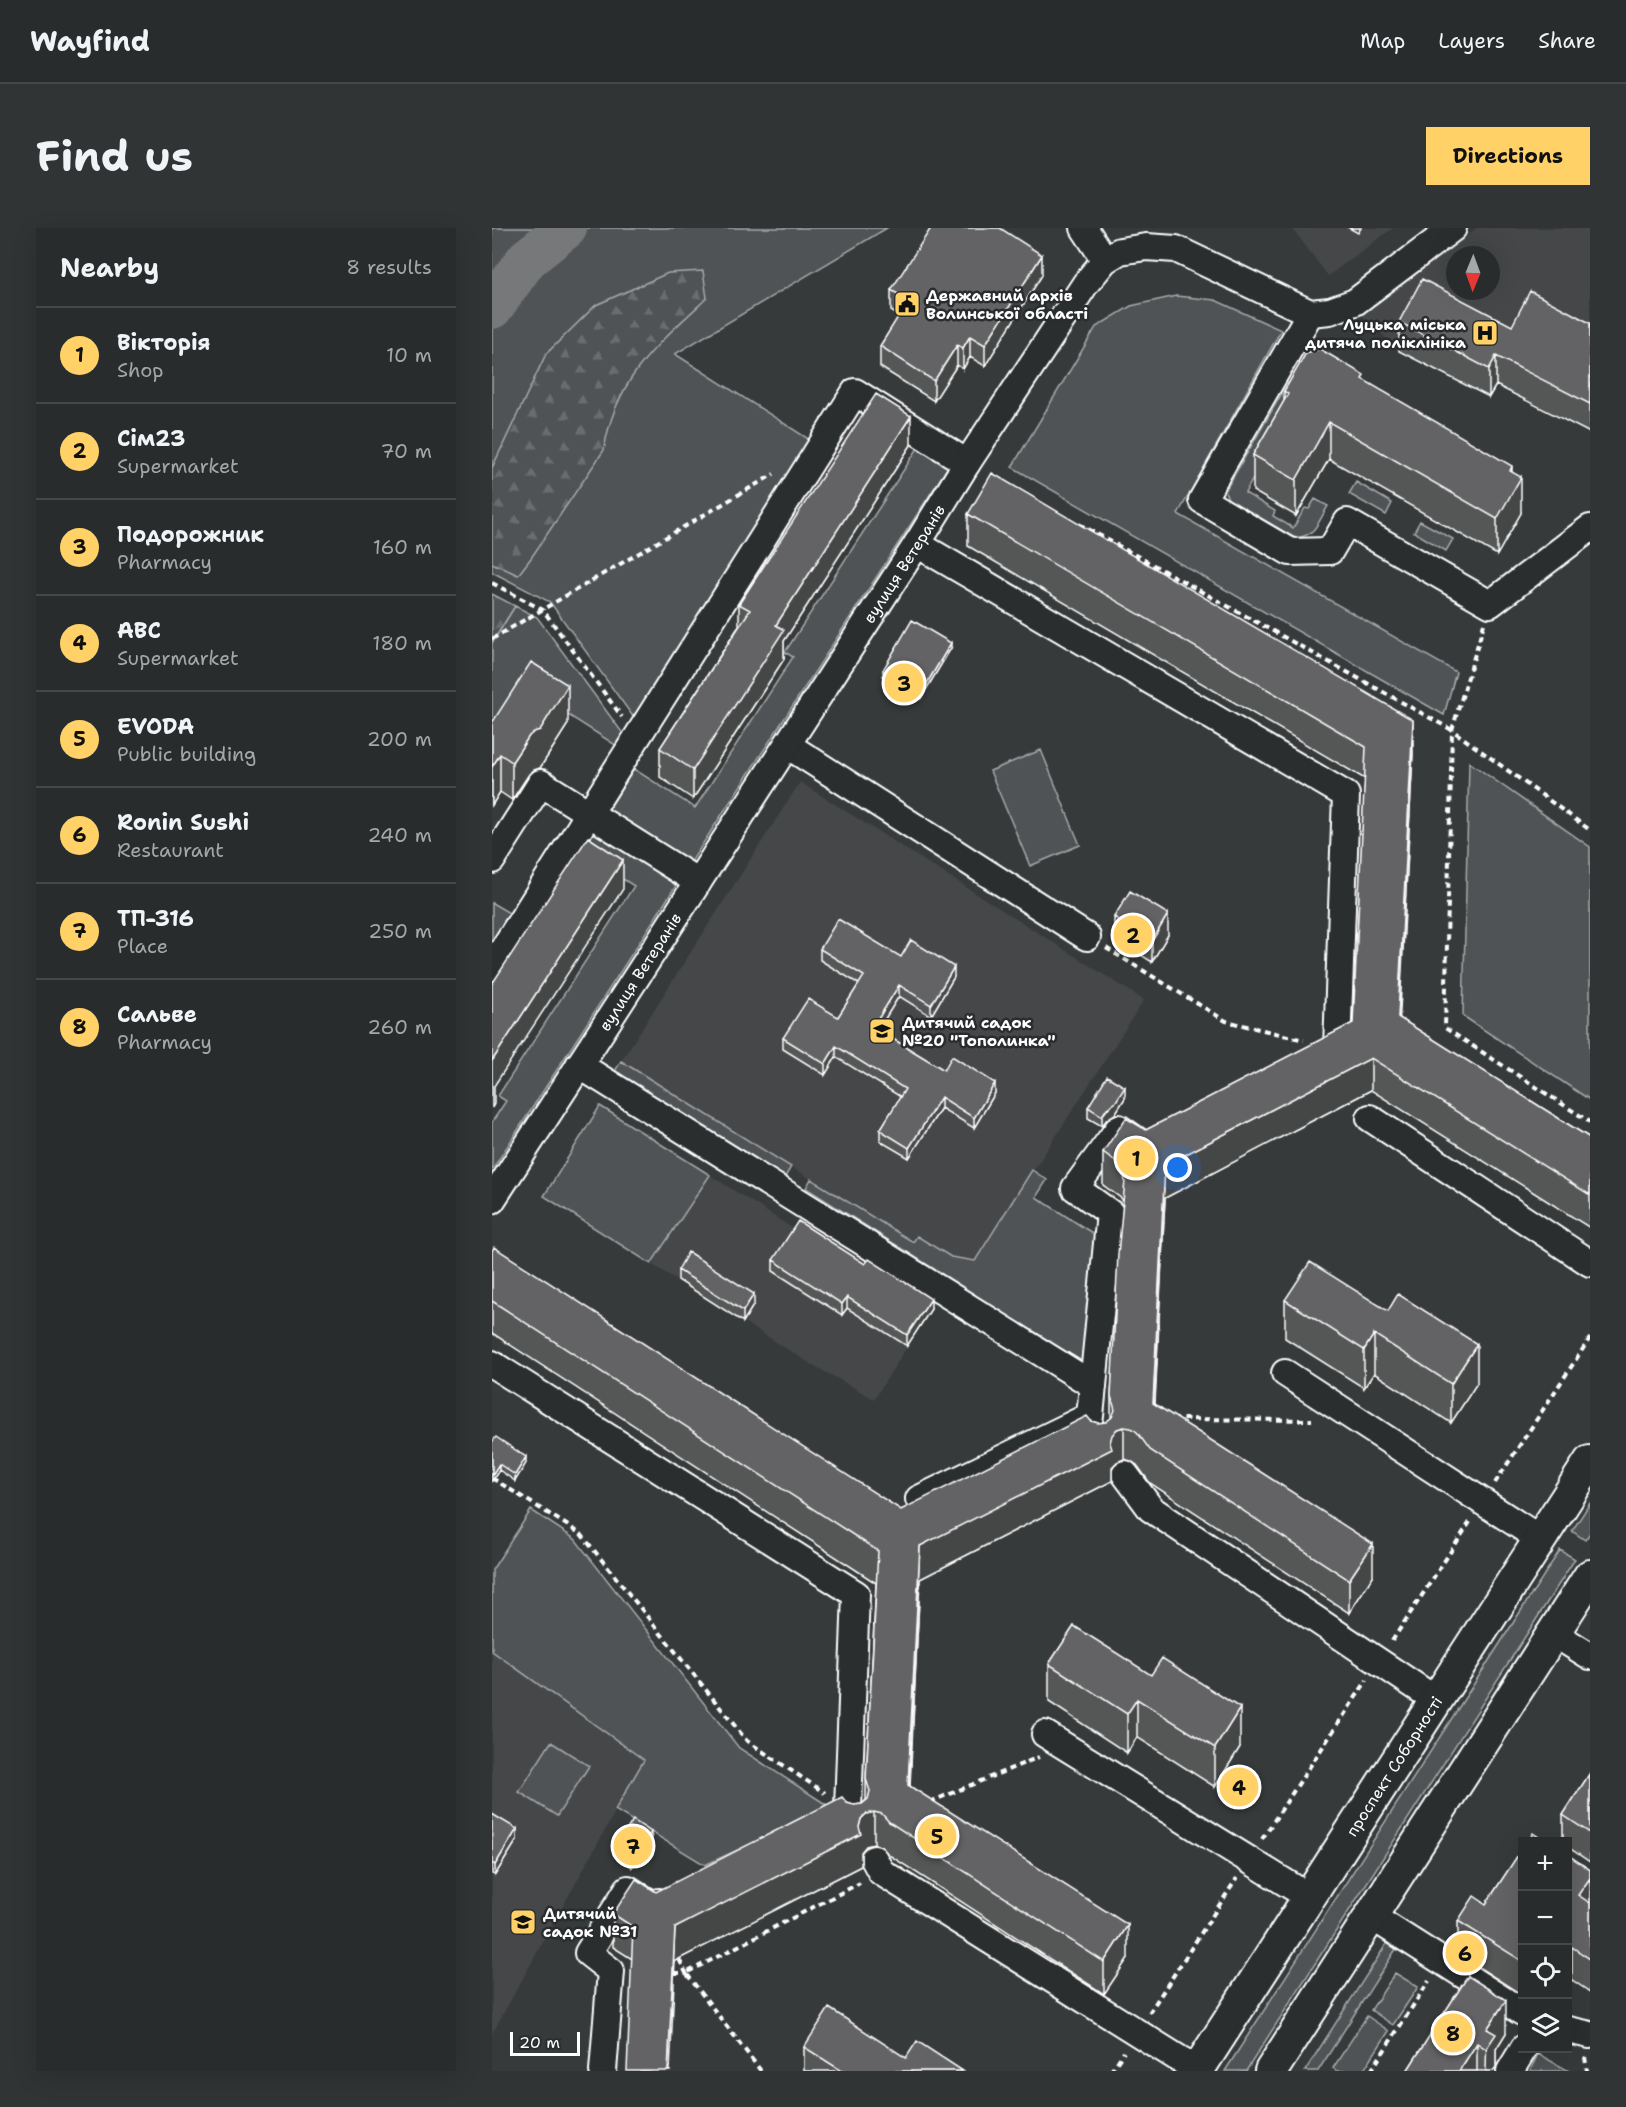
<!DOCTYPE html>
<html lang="en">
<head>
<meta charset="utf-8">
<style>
  body { margin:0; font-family:"Shantell Sans",sans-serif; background:#313434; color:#f1f3f6 }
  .controls { position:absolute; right:18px; bottom:18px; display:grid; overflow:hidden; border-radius:0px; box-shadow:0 6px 24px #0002 }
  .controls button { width:54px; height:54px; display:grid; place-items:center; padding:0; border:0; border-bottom:2px solid #454848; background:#292c2c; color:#f1f3f6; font:30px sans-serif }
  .compass { position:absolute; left:954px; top:18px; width:54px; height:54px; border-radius:50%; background:#292c2c; box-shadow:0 6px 24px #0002; rotate:181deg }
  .scale { position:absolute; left:18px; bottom:15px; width:70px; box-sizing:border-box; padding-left:6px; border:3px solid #fff; border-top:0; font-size:16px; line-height:21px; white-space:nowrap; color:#fff; -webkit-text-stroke:4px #2a2d2e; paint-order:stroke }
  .you { position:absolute; left:686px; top:940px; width:21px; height:21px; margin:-15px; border:4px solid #fff; border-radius:50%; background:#1a73e8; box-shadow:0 0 0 9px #1a73e833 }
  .badge { display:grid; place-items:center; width:39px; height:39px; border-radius:50%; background:#ffd166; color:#111; font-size:20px; font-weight:700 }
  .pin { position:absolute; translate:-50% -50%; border:3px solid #fff; box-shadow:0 2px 6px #0006 }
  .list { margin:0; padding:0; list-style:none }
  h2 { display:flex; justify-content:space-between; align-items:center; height:78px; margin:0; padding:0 24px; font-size:26px }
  h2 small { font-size:20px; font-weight:400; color:#a5a7a9 }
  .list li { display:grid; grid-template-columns:39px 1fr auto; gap:18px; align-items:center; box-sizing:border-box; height:96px; padding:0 24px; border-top:2px solid #454848 }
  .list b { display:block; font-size:22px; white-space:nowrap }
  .list p { margin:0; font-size:20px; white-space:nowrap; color:#a5a7a9 }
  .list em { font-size:20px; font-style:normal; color:#a5a7a9 }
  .icon { flex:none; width:33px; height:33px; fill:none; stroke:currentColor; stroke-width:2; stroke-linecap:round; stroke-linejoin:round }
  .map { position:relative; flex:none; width:1098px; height:1843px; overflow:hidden; border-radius:0px }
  header { display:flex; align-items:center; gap:36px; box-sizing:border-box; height:84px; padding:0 30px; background:#292c2c; border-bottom:2px solid #454848 }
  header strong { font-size:28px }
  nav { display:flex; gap:33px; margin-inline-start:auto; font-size:21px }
  .intro { display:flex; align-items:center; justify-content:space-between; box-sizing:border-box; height:144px; padding:0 36px }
  h1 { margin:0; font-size:42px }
  .button { padding:15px 27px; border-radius:0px; background:#ffd166; color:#111; font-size:21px; font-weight:700 }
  main { display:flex; gap:36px; padding:0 36px }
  aside { flex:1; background:#292c2c; border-radius:0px; box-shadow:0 6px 24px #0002 }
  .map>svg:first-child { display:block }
</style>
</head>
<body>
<header>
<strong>Wayfind</strong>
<nav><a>Map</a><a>Layers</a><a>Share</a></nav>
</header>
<div class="intro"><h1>Find us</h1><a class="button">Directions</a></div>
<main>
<aside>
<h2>Nearby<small>8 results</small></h2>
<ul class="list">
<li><span class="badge">1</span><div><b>Вікторія</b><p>Shop</p></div><em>10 m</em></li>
<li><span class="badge">2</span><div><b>Сім23</b><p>Supermarket</p></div><em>70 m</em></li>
<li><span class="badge">3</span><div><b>Подорожник</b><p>Pharmacy</p></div><em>160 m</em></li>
<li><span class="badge">4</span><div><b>АВС</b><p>Supermarket</p></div><em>180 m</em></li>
<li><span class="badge">5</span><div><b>EVODA</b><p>Public building</p></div><em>200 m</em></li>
<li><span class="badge">6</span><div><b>Ronin Sushi</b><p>Restaurant</p></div><em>240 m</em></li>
<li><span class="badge">7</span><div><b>ТП-316</b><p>Place</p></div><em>250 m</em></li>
<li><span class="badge">8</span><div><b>Сальве</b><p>Pharmacy</p></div><em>260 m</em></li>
</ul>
</aside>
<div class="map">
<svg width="1098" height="1843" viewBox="0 0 1098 1843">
  <defs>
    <pattern id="forest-firs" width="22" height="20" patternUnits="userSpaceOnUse" patternTransform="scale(1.5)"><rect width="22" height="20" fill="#505354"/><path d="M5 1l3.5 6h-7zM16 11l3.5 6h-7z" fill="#6a6d6e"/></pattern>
  </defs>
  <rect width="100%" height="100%" fill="#373a3b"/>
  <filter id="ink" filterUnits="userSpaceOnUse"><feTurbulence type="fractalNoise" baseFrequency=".0167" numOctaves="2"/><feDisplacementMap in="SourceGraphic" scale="12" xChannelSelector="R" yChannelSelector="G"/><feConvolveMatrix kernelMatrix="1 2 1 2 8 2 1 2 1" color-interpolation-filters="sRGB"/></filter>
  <g filter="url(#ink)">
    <path fill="#444748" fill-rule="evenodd" d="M800,0H901L836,48Z
      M985,0H1098V205L1005,157L997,169L907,123L870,87ZM963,27H999V63H963Z
      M308,554L652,772L483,1033L459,1029L426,1008L421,1015L129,833Z
      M218,947L373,1047L377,1042L439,1081L382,1171L319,1136L159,1036Z
      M0,1423L152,1532L0,1806Z"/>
    <path fill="#505354" stroke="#a8a9aa" stroke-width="1.5" d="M0,0H395L183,126L318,212L142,490L58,374L0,344Z
      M684,68L723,72L789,102L686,286L964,444L952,487L520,239L604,99L639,78Z
      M796,155L806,160L788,203L753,265L783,283L781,288L801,300L813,280L817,281L823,271L836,278C826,294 824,308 803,310L736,271L733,263Z
      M426,220L456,239L197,637L114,585L142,541L203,580L301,429L293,424Z
      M864,254L900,275L894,287L857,266Z
      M928,293L961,311L954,323L922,304Z
      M23,378L45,389L132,507L125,518L37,462L0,520V415Z
      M549,522L588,617L538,638L498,543Z
      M977,534L1098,619V872L971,788Z
      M104,601L187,653L0,942V894L14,873L6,868L142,658L89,624Z
      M0,675L19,686L0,716Z
      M129,833L299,939L293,949L123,843Z
      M108,878L218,947L159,1036L52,968Z
      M540,942L555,952L544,969L608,1010L594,1137L314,960L319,951L421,1014L425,1008L459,1029L483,1033Z
      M1098,1275V1305L1093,1312L1080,1303Z
      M39,1282L83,1311L247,1520L338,1579L213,1637L123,1582L152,1532L0,1423V1342Z
      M1068,1322L1083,1331L754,1843H733Z
      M59,1514L97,1538L65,1588L27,1564Z
      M897,1712L906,1718L826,1843H813Z
      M903,1745L926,1759L901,1797L879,1782Z
      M875,1788L897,1803L871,1843H845L841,1840Z
      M1046,1826L1077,1843H1038Z"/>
    <path fill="url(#forest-firs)" stroke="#a8a9aa" stroke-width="1.5" d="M211,43L215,70C165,116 123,151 112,222L39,330L26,347L0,335V240L54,126L104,77L176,45Z
      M0,366L23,378L0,415Z"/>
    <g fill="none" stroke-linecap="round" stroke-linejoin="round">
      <path stroke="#767879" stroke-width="42" d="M0,80L35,31L74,0"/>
      <defs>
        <g id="minor">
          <path d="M592,0L613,32"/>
          <path d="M818,85L710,272L798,324L838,323L855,294L998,376L1098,300"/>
          <path d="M425,316L854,567L845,820L829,828"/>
          <path d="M295,517L595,709"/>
          <path d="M0,632L49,555L206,654"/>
          <path d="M0,739L363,164L475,235"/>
          <path d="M87,837L601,1157"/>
          <path d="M878,890L1098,1035"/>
          <path id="s1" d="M0,972L425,316L475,235L594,55L613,32L628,23L654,19L684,21L818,85L838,83L863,74L961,0"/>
          <path d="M0,1136L364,1366L356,1580L363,1595"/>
          <path d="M793,1145L1048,1311"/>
          <path d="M633,1246L659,1281L944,1472"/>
          <path d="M427,1271L598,1188L618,985L583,960L627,900L653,918L655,917"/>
          <path d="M1061,1405L1098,1428"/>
          <path d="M553,1506L817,1669"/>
          <path d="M382,1631L389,1644L705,1842"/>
          <path d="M879,1688L1030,1784"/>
          <path d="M1076,1802L1098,1807"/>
          <path d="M111,1843L119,1743L96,1725L136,1661L161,1677L167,1674"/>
          <path d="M1018,1843L1032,1820"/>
        </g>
        <g id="major">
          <path id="s2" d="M705,1843L1098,1234"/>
          <path d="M779,1843L1098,1348"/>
        </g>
      </defs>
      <use href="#minor" stroke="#fff" stroke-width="30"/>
      <use href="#major" stroke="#fff" stroke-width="36"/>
      <path stroke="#fff" stroke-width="4" stroke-dasharray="6 4.5" stroke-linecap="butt" d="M587,296L960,502L1098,602
        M0,355L51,382L130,489
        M992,396L960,502L953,800L1098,894
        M0,411L282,246
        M614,720L734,793L812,812
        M680,1191L820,1192
        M0,1250L89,1306L255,1513L333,1565
        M1003,1255L1098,1110
        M900,1413L978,1294
        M438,1574L547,1529
        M770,1611L875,1452
        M182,1745H194L187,1731
        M657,1785L745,1650
        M1093,1829L1095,1843
        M269,1843L194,1745L368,1655
        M619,1843L632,1824
        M879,1843L937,1753"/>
      <use href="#minor" stroke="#2a2d2e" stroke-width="26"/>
      <use href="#major" stroke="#2a2d2e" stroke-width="32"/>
    </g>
    <path fill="#555657" stroke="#fff" stroke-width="1.5" d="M857,0H869L866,5Z
      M550,47L493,138L478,129L471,141L465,137L442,173L388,139V118L406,90V87L399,83V62Z
      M907,94L1020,98L1098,95V205L1004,157L997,169L907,123Z
      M872,153L1020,244L1029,285L1005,327L837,231L804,288L761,263V227L792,173V163Z
      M419,217L292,413V431L201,571L168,549V520L247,398V376Z
      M476,286L921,524L907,790L1098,910V1000L879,862L673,970L663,1176L881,1348L857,1385L658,1255L645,1237L639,1233L632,1231L625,1234L620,1239V1253L428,1351L418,1558L636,1730L612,1766L397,1627L390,1619L382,1616L374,1618L369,1624V1638L183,1733L140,1731L121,1719V1686L164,1664L355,1575L362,1577L370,1576L374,1572V1551L384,1355L0,1105V1023L409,1282L599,1193L606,1195L614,1194L619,1190V1168L631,975L630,971L611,957V924L861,795L873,551L476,318Z
      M459,420L429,470L391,448V442Z
      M0,495L76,496L48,540L42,542L37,546L20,572L8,564L0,577Z
      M622,689L676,707L660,734L622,710Z
      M328,721L409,729L462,749L439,788L407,768L386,802L452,842L503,865L482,900L449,880L417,930L388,913V902L409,869L344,829L333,847L291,821V810L346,789L367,756L328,732Z
      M633,870L623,886L615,891L610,898L596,890V879Z
      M281,1032L439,1081L415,1118L355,1080L350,1087L281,1043Z
      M186,1042L262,1076L251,1094L186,1052Z
      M793,1072L896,1083L985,1155L959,1195L882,1145L872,1160L793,1110Z
      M0,1214L34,1235L23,1253L7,1242L0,1253Z
      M582,1398L748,1519L723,1559L645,1509L635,1525L557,1474V1436Z
      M1098,1545V1634L1076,1619V1614H1071V1587Z
      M0,1586L25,1612L3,1647L0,1646Z
      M159,1609L140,1639L122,1627V1622Z
      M1030,1621V1767L966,1726V1693L994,1676Z
      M1076,1627L1098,1642V1764L1080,1752L1077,1756L1076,1755Z
      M976,1748L1014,1805L1004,1821V1839L1001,1843H915Z
      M312,1819L414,1830L471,1843H312Z"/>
    <path fill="#454647" stroke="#fff" stroke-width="1.5" d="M550,27V47L493,138V117Z
      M478,108V129L471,141V120Z
      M465,117V137L442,173V153Z
      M1004,128V157L997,169V141Z
      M419,188V217L292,413V431L201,571V542L284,397Z
      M837,194V231L804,288V252Z
      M1020,238V264L1029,249V285L1005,327V291L1018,243Z
      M459,415V420L429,470V465Z
      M76,457V496L48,540L42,542L37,546L20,572V534L37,508Z
      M921,492V524L906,822V789Z
      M8,526V564L0,577V539Z
      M131,632V661L2,858V876L0,880V833Z
      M676,686V707L660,734V713Z
      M462,739V749L439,788V777Z
      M407,757V768L381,810V799Z
      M344,818V829L333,847V836Z
      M879,830V862L673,970L661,1208V1175L673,937Z
      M503,855V865L482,900V890Z
      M633,859V870L623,886L615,891L610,898V888Z
      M449,869V880L417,930V920Z
      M262,1066V1076L251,1094V1083Z
      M355,1069V1080L350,1087V1076Z
      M439,1071V1081L415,1118V1107Z
      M882,1106V1145L872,1160V1122Z
      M985,1116V1155L959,1195V1156Z
      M632,1199V1231L625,1234L620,1239V1253L428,1351L416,1589V1557L428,1318L620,1207L625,1201Z
      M34,1229V1235L23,1253V1247Z
      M7,1236V1242L0,1253V1247Z
      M881,1316V1348L857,1385V1352Z
      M645,1471V1509L635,1525V1486Z
      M748,1480V1519L723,1559V1520Z
      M382,1584V1616L374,1618L369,1624V1638L183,1733L178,1843H176L183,1700L367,1599L369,1591L374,1586Z
      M25,1601V1612L3,1647V1637Z
      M159,1604V1609L140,1639V1633Z
      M1098,1650V1683L1086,1667Z
      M636,1697V1730L612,1766V1734Z
      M1080,1719V1752L1077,1756V1722Z
      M1014,1772V1805L1004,1821V1839L1001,1843H994L995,1801Z
      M985,1815V1843H967Z"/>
    <path fill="#636465" stroke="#fff" stroke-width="1.5" d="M439,0H508L550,27L493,117L478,108L471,120L465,117L442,153L388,118L411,81L406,77L411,69L399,62Z
      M930,51L1020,98L1038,63L1098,95V176L1004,128L997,141L907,94Z
      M828,121L872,147L870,151L1020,238L1018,243L1029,249L1005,291L837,194L804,252L761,227L796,166L792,163L814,125Z
      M384,166L419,188L284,397L292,402L201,542L168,520L258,382L247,376Z
      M500,245L921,492L906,789L1098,910V967L879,830L673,937L661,1175L881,1316L857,1352L658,1222L645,1204L639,1200L632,1199L625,1201L620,1207L618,1215L620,1221L428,1318L416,1557L636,1697L612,1734L397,1594L390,1586L382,1584L374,1586L369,1591L367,1599L369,1606L183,1700L176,1843H135L141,1699L121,1686L144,1651L164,1664L350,1569L355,1575L362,1577L370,1576L376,1571L378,1563L374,1551L386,1323L0,1073V1023L2,1019L409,1282L595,1188L599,1193L606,1195L614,1194L620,1189L623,1182L619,1168L626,1026L633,953L630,938L611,924L634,890L654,902L861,795L874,519L476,286Z
      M420,392L459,415L429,465L391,442Z
      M39,434L76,457L48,502L42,504L37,508L20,534L8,526L0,539V495Z
      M96,609L131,632L0,833V756Z
      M638,663L676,686L660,713L622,689Z
      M346,691L409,729L419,712L462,739L439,777L407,757L381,799L452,842L460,828L503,855L482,890L449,869L417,920L388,902L413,861L344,818L333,836L291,810L316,771L346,789L372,748L328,721Z
      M615,848L633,859L623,875L615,880L610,888L596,879Z
      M306,993L373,1036L377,1031L439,1071L415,1107L355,1069L350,1076L281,1032Z
      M196,1024L262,1066L251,1083L186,1042Z
      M818,1034L896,1083L906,1066L985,1116L959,1156L882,1106L872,1122L793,1072Z
      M4,1209L34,1229L23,1247L7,1236L0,1247V1214Z
      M582,1398L659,1447L670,1430L748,1480L723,1520L645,1471L635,1486L557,1436Z
      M1098,1545V1605L1071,1587Z
      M0,1586L25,1601L3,1637L0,1635Z
      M141,1592L159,1604L140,1633L122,1622Z
      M1041,1605L1054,1614H1036Z
      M1030,1621V1733L966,1693L982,1668L994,1676Z
      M1076,1627L1098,1642V1650L1086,1667L1098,1675V1731L1080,1719L1077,1722L1076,1721Z
      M976,1748L1014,1772L995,1801L1004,1806L994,1821L985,1815L967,1843H915Z
      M337,1780L414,1830L425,1813L471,1843H350L312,1819Z"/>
  </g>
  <defs>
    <symbol id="civic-square" viewBox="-11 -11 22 22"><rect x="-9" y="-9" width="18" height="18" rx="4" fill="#ffd166" stroke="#2a2d2e"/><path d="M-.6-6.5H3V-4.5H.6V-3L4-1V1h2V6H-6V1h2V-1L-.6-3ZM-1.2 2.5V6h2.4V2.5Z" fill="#111"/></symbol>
    <symbol id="hospital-square" viewBox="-11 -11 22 22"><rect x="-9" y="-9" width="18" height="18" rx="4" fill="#ffd166" stroke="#2a2d2e"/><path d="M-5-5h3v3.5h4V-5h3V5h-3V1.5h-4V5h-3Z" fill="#111"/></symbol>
    <symbol id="school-square" viewBox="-11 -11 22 22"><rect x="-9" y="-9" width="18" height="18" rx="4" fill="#ffd166" stroke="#2a2d2e"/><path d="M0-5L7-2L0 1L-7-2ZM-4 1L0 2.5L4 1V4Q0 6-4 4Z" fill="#111"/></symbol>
  </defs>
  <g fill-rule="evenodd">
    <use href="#civic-square" x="400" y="61" width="30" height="30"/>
    <use href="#hospital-square" x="978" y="90" width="30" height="30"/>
    <use href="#school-square" x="375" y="788" width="30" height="30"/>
    <use href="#school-square" x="16" y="1679" width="30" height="30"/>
  </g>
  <g text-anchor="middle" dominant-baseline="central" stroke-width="5" stroke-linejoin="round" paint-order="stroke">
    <g font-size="16" font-weight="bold" fill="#fff" stroke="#2a2d2e" text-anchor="start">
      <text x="434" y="67">Державний архів<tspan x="434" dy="18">Волинської області</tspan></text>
      <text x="974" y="96" text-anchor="end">Луцька міська<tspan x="974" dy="18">дитяча поліклініка</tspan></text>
      <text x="410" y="794">Дитячий садок<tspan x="410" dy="18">№20 "Тополинка"</tspan></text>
      <text x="51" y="1685">Дитячий<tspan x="51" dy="18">садок №31</tspan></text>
    </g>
    <g font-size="16" fill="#fff" stroke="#2a2d2e">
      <text stroke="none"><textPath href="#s1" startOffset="758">вулиця Ветеранів</textPath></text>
      <text stroke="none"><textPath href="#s1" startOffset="272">вулиця Ветеранів</textPath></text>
      <text stroke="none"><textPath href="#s2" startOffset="363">проспект Соборності</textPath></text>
    </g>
  </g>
</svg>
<div class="controls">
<button>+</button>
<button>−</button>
<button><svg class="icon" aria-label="locate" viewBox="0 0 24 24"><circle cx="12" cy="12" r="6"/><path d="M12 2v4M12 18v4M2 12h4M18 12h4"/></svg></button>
<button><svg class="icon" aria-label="layers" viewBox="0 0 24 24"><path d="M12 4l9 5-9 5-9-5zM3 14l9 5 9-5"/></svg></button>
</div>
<svg class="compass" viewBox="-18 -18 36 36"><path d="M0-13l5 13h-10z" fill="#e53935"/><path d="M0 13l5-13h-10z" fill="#a5a7a9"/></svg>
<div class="scale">20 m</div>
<div class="you"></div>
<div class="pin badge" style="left:644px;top:930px">1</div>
<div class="pin badge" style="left:641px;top:707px">2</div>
<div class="pin badge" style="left:412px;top:455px">3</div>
<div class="pin badge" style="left:747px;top:1559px">4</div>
<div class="pin badge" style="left:445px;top:1608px">5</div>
<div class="pin badge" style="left:973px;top:1725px">6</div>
<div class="pin badge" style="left:141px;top:1618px">7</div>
<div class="pin badge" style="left:961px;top:1805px">8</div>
</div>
</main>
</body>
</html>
